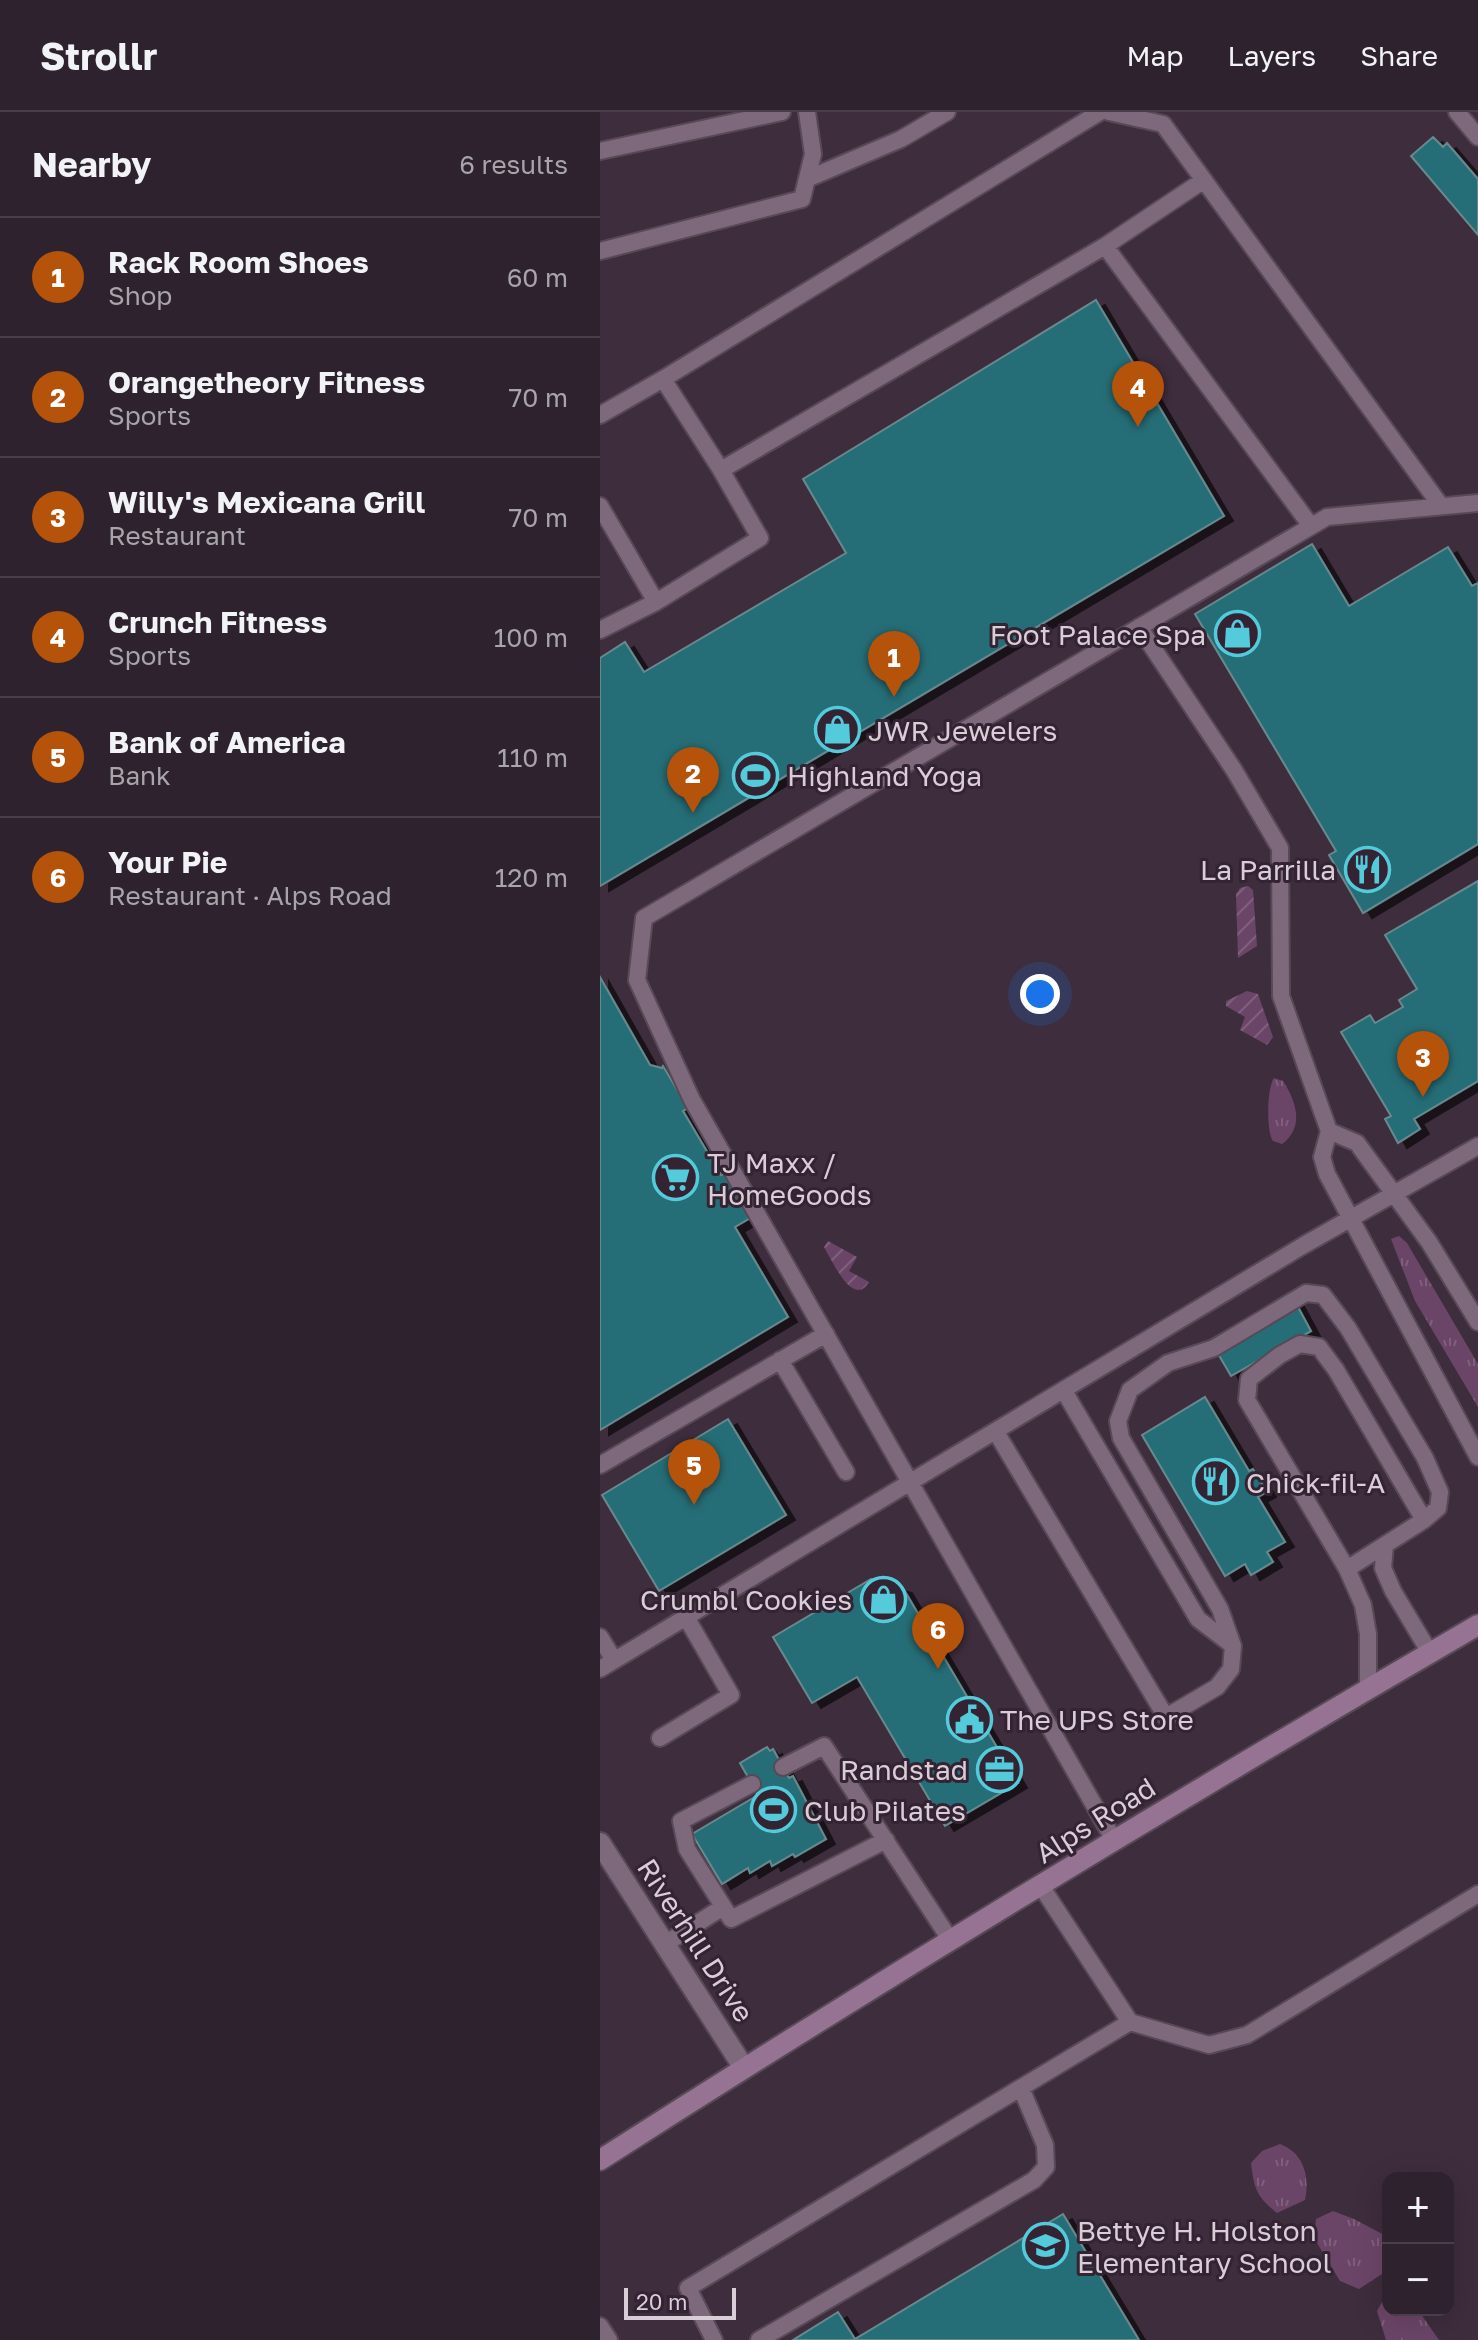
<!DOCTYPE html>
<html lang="en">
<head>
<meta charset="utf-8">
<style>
  body { margin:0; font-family:"Golos Text",sans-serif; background:#3a2f3a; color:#f1f3f6 }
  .controls { position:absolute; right:24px; bottom:24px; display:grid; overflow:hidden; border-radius:16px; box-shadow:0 8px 32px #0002 }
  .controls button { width:72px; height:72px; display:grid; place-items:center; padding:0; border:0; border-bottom:2px solid #493f4a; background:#2e222e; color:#f1f3f6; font:40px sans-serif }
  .scale { position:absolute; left:24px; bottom:20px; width:112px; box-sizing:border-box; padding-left:8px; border:4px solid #d9cdd7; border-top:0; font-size:22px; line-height:28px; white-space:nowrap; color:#d9cdd7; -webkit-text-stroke:6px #342333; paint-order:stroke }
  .you { position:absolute; left:440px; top:882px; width:28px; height:28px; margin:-20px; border:6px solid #fff; border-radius:50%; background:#1a73e8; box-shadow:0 0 0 12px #1a73e833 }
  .badge { display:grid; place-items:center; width:52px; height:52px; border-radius:50%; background:#b45309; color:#fff; font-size:26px; font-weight:700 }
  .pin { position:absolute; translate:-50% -66px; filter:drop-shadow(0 2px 4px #0008) }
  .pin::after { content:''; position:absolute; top:42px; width:28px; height:24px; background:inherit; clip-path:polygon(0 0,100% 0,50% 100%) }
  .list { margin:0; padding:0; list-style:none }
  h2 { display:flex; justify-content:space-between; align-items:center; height:104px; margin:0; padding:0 32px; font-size:34px }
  h2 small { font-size:26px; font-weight:400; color:#a7a4aa }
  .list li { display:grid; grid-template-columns:52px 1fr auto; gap:24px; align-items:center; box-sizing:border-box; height:120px; padding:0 32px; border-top:2px solid #493f4a }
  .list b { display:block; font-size:30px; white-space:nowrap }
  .list p { margin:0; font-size:26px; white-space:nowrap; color:#a7a4aa }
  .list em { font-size:26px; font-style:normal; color:#a7a4aa }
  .map { position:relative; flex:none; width:878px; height:2228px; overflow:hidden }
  header { display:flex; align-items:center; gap:48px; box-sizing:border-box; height:112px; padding:0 40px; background:#2e222e; border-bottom:2px solid #493f4a }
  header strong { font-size:38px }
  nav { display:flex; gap:44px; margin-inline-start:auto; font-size:28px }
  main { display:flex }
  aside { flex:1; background:#2e222e }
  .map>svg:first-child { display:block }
</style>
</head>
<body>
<header>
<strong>Strollr</strong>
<nav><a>Map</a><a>Layers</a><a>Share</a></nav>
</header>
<main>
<aside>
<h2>Nearby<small>6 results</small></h2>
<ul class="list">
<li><span class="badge">1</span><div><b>Rack Room Shoes</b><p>Shop</p></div><em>60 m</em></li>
<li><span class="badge">2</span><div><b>Orangetheory Fitness</b><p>Sports</p></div><em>70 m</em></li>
<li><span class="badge">3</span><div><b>Willy's Mexicana Grill</b><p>Restaurant</p></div><em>70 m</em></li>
<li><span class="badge">4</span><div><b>Crunch Fitness</b><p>Sports</p></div><em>100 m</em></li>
<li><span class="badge">5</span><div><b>Bank of America</b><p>Bank</p></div><em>110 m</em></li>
<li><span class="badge">6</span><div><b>Your Pie</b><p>Restaurant · Alps Road</p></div><em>120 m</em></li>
</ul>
</aside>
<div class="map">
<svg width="878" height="2228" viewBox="0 0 878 2228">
  <defs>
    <pattern id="grass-tufts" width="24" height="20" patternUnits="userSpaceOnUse" patternTransform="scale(2)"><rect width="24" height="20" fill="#6b4568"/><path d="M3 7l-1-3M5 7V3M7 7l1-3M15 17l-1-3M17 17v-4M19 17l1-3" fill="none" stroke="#805f7d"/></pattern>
    <pattern id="garden-furrows" width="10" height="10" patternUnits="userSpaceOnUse" patternTransform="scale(2)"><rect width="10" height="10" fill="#6b4568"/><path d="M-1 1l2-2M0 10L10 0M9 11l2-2" fill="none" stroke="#805f7d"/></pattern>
    <filter id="shadow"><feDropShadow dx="9" dy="5" stdDeviation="0" flood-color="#0009"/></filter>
  </defs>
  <rect width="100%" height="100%" fill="#3e2d3d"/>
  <path fill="url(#grass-tufts)" d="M674,966L683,969C696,989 705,1015 682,1032L673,1029C666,1019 667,975 674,966Z
    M799,1124L807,1131L878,1252V1295L815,1189L791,1127Z
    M680,2032C704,2041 710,2065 705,2088L677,2101C657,2085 654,2077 651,2051L662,2039Z
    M733,2099L754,2107L788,2125V2158L759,2177L740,2169L714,2126L716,2107Z
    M786,2183L788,2198H818L839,2228H786L777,2199Z"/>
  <path fill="url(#garden-furrows)" d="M648,774L653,778L657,834L638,846L636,782L640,776Z
    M647,879L658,882L673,925L667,933L640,918L645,905L626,894V889Z
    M228,1129L257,1145L249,1159L269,1170C253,1197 232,1148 224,1135Z"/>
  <path fill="#286e77" stroke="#68898e" stroke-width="2" filter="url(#shadow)" d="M833,25L843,35L847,31L878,67V123L811,44Z
    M496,188L624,404L0,774V546L25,530L44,560L246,441L203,367Z
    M712,432L749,494L848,435L872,474L878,471V732L763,801L729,743L736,739L595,502Z
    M878,769V969L814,1007L820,1017L798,1031L785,1007L791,1004L741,920L770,903L775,911L803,895L799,888L817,877L785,823Z
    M0,865L50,953L62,956L63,954L88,996L83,999L121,1063L126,1061L152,1105L135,1115L188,1205L0,1318Z
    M691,1182L711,1219L631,1264L610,1228Z
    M605,1285L649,1359L653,1357L667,1380L658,1385L685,1430L667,1440L673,1450L651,1463L645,1452L625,1464L542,1323Z
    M128,1307L186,1403L59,1479L2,1383Z
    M271,1467L303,1476L418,1671L345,1714L257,1565L212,1591L173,1525Z
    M167,1635L170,1639L173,1637L189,1666L193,1664L226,1727L195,1745L193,1742L172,1754L170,1749L150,1761L148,1756L122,1772L92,1722L158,1683L140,1651Z
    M463,2102L539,2228H193L238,2200L255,2227Z"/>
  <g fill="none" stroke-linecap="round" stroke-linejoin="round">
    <defs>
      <path id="service" d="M509,0L563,12L841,394
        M857,0L878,25
        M0,39L182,0
        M207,67L301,27L347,0
        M604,68L505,134L711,414
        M0,139L202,87L213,42L207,0
        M0,303L63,267L500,0
        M121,358L505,134
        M0,394L56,490L160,426L121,358L63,267
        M539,515L634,658L680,736L681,884L729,1019L722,1045L727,1062L878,1345
        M0,518L56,490
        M729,1019L757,1031L829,1130L878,1210
        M180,1248L246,1360
        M464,1279L598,1507L632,1533
        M396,1320L566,1605L617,1575L631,1557L633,1534L620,1497L521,1326L518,1309L530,1278L568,1251L614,1236L706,1181L723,1183L748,1216L825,1346L840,1380L838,1396L824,1408
        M0,1353L226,1222
        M785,1433L783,1456L793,1479L830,1541
        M747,1457L824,1408L736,1258L719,1235L700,1232L680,1243L649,1267L647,1288L747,1457L763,1493L768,1522V1577
        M0,1525L14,1548
        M0,1557L704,1133L878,1034
        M60,1626L131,1583L86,1505
        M183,1655L224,1634L351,1829
        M152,1672L81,1709L87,1737L131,1807L286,1728
        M514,1728L92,988L37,868L44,806L727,405L878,391
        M441,1774L530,1910L609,1933L647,1923L878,1782
        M65,1832L123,1795
        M0,2214L9,2228
        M114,2228L88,2176L530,1910
        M159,2228L434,2068L446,2055L445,2033L421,1976"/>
      <path id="minor" d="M0,1731L144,1956"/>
      <path id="secondary" d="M0,2048C289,1863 582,1685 878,1513"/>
    </defs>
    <use href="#service" stroke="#574956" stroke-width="20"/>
    <use href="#minor" stroke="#574956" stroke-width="24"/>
    <use href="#secondary" stroke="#574956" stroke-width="24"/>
    <use href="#service" stroke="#7e697c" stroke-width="16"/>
    <use href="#minor" stroke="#7e697c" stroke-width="20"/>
    <use href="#secondary" stroke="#967293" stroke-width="20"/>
  </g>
  <defs>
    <symbol id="shop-ring" viewBox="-11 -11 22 22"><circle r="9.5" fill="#342333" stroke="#53cbdb" stroke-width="1.5"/><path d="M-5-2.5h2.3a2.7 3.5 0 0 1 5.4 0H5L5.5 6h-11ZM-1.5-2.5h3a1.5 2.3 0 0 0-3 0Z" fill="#53cbdb"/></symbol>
    <symbol id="stadium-ring" viewBox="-11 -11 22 22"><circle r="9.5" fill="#342333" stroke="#53cbdb" stroke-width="1.5"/><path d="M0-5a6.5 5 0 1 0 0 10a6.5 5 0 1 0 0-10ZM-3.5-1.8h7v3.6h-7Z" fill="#53cbdb"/></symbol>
    <symbol id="restaurant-ring" viewBox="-11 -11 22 22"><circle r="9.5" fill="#342333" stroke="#53cbdb" stroke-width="1.5"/><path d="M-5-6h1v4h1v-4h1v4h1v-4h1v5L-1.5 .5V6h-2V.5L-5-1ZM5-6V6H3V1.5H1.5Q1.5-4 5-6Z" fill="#53cbdb"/></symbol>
    <symbol id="supermarket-ring" viewBox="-11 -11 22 22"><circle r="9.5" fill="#342333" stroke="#53cbdb" stroke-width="1.5"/><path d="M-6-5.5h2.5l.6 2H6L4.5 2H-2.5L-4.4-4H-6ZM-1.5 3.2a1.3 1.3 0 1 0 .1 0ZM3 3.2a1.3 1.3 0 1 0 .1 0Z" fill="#53cbdb"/></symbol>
    <symbol id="civic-ring" viewBox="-11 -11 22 22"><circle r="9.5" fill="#342333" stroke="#53cbdb" stroke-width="1.5"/><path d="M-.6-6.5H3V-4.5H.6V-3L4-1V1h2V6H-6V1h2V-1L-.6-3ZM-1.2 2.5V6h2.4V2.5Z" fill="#53cbdb"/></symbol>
    <symbol id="office-ring" viewBox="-11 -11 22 22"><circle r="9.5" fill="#342333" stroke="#53cbdb" stroke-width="1.5"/><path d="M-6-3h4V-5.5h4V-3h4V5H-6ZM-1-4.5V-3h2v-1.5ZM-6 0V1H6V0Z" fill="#53cbdb"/></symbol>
    <symbol id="school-ring" viewBox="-11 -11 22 22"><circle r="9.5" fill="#342333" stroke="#53cbdb" stroke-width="1.5"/><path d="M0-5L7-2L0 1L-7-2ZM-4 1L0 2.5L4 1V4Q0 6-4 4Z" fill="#53cbdb"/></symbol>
  </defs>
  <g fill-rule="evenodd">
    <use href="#shop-ring" x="612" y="496" width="51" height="51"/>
    <use href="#shop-ring" x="212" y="592" width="51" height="51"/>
    <use href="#stadium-ring" x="130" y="638" width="51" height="51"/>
    <use href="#restaurant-ring" x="742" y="732" width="51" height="51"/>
    <use href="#supermarket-ring" x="50" y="1040" width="51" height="51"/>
    <use href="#restaurant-ring" x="590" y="1344" width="51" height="51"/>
    <use href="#shop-ring" x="258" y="1462" width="51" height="51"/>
    <use href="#civic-ring" x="344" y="1582" width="51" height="51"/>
    <use href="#office-ring" x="374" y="1632" width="51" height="51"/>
    <use href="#stadium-ring" x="148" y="1672" width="51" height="51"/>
    <use href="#school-ring" x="420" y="2108" width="51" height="51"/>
  </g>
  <g text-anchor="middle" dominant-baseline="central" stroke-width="6" stroke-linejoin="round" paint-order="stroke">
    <g font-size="28" fill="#d9cdd7" stroke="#342333" text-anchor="start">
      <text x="606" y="522" text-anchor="end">Foot Palace Spa</text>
      <text x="268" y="618">JWR Jewelers</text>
      <text x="187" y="663">Highland Yoga</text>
      <text x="736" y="757" text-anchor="end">La Parrilla</text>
      <text x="107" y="1050">TJ Maxx /<tspan x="107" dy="32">HomeGoods</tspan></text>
      <text x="646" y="1370">Chick-fil-A</text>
      <text x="252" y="1487" text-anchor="end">Crumbl Cookies</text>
      <text x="400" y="1607">The UPS Store</text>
      <text x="368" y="1657" text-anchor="end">Randstad</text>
      <text x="204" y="1698">Club Pilates</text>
      <text x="477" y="2118">Bettye H. Holston<tspan x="477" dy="32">Elementary School</tspan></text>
    </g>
    <g font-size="28" fill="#d9cdd7" stroke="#342333">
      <text transform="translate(495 1708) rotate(-32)">Alps Road</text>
      <text transform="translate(96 1828) rotate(57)">Riverhill Drive</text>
    </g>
  </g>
</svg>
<div class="controls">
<button>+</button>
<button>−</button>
</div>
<div class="scale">20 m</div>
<div class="you"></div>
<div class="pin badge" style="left:294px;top:585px">1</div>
<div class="pin badge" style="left:93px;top:701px">2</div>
<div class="pin badge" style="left:823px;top:985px">3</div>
<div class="pin badge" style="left:538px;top:315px">4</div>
<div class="pin badge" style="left:94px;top:1393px">5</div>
<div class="pin badge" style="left:338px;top:1557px">6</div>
</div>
</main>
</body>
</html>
